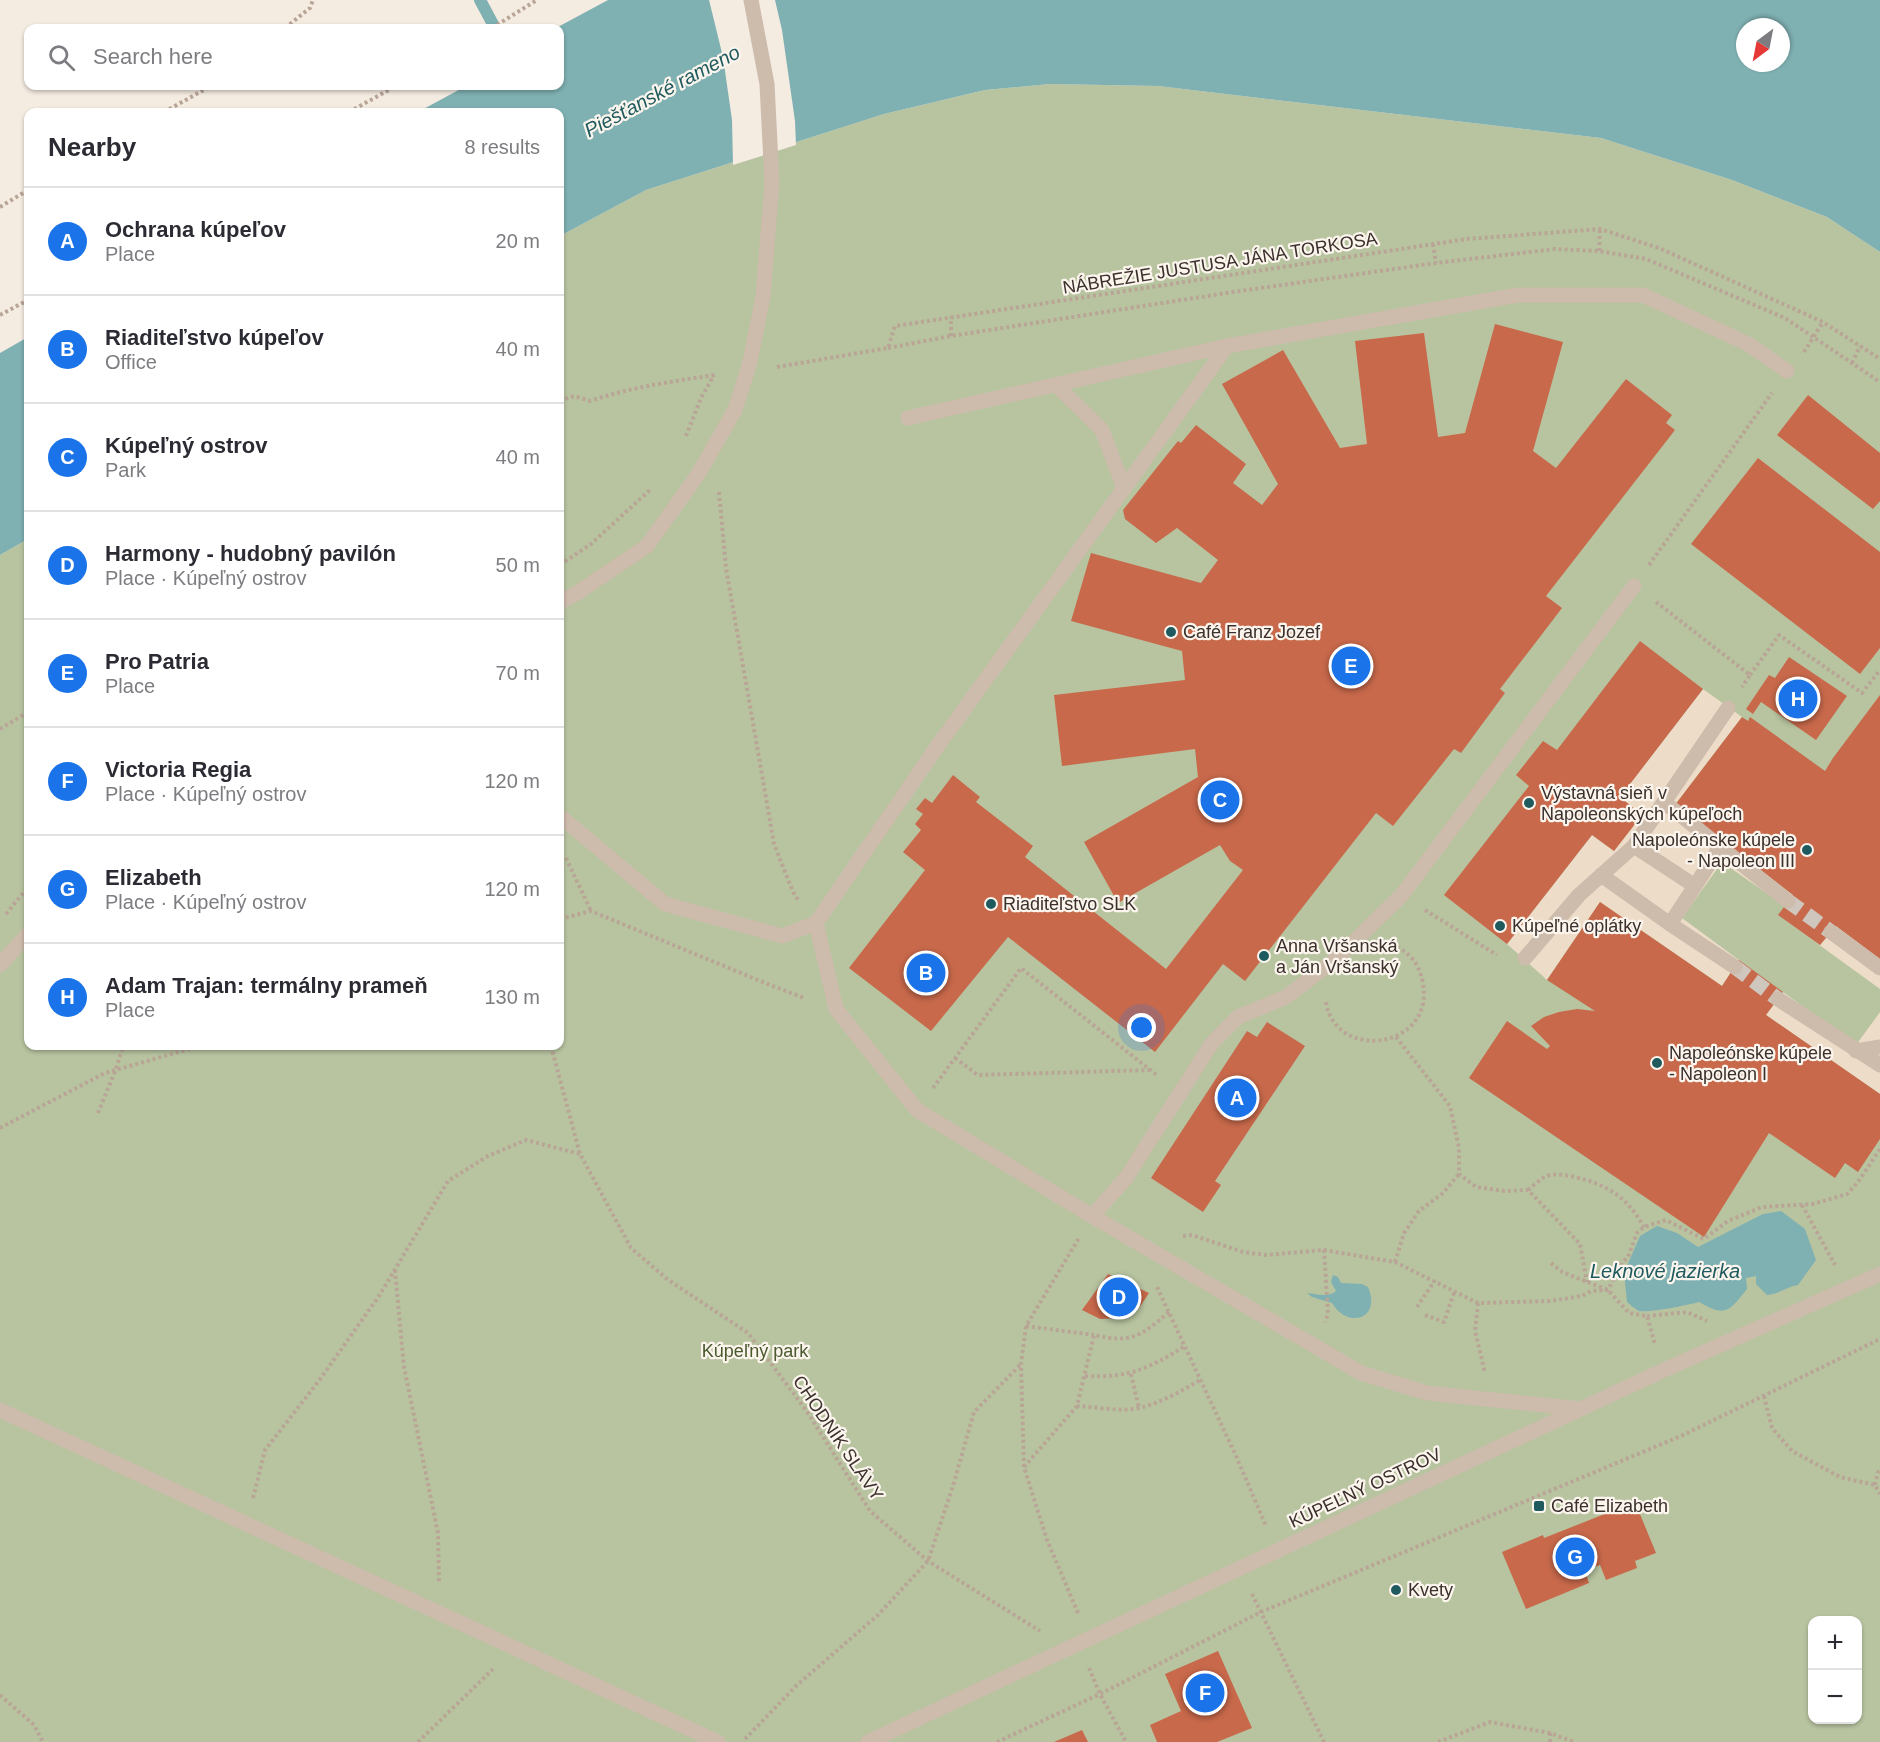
<!DOCTYPE html>
<html lang="en">
<head>
<meta charset="utf-8">
<style>
  body { margin:0; font-family:Helvetica,sans-serif; background:#f2f2f3; color:#2b2b33 }
  .controls { position:absolute; right:18px; bottom:18px; display:grid; overflow:hidden; border-radius:12px; box-shadow:0 2px 4px #0004 }
  .controls button { width:54px; height:54px; display:grid; place-items:center; padding:0; border:0; border-bottom:2px solid #e1e1e2; background:#fff; color:#2b2b33; font:30px sans-serif }
  .compass { position:absolute; left:1736px; top:18px; width:54px; height:54px; border-radius:50%; background:#fff; box-shadow:0 2px 4px #0004; rotate:212deg }
  .you { position:absolute; left:1142px; top:1028px; width:21px; height:21px; margin:-15px; border:4px solid #fff; border-radius:50%; background:#1a73e8; box-shadow:0 0 0 9px #1a73e833 }
  .badge { display:grid; place-items:center; width:39px; height:39px; border-radius:50%; background:#1a73e8; color:#fff; font-size:20px; font-weight:700 }
  .pin { position:absolute; translate:-50% -50%; border:3px solid #fff; box-shadow:0 2px 6px #0006 }
  .list { margin:0; padding:0; list-style:none }
  h2 { display:flex; justify-content:space-between; align-items:center; height:78px; margin:0; padding:0 24px; font-size:26px }
  h2 small { font-size:20px; font-weight:400; color:#7c7c81 }
  .list li { display:grid; grid-template-columns:39px 1fr auto; gap:18px; align-items:center; box-sizing:border-box; height:108px; padding:0 24px; border-top:2px solid #e1e1e2 }
  .list b { display:block; font-size:22px; white-space:nowrap }
  .list p { margin:0; font-size:20px; white-space:nowrap; color:#7c7c81 }
  .list em { font-size:20px; font-style:normal; color:#7c7c81 }
  .icon { flex:none; width:33px; height:33px; fill:none; stroke:currentColor; stroke-width:2; stroke-linecap:round; stroke-linejoin:round }
  .map { position:relative; flex:none; width:1880px; height:1742px; overflow:hidden }
  .search { position:absolute; background:#fff; box-shadow:0 2px 4px #0004; left:24px; top:24px; width:540px; height:66px; display:flex; align-items:center; gap:15px; box-sizing:border-box; padding:0 21px; border-radius:12px; color:#7c7c81; font-size:22px }
  .panel { position:absolute; background:#fff; box-shadow:0 2px 4px #0004; left:24px; top:108px; width:540px; height:942px; border-radius:12px }
  .map>svg:first-child { display:block }
</style>
</head>
<body>
<div class="map">
<svg width="1880" height="1742" viewBox="0 0 1880 1742">
  <rect width="100%" height="100%" fill="#f4ebe1"/>
  <path fill="#b8c4a0" fill-rule="evenodd" d="M1050,84L1158,86L1601,138L1732,180L1827,217L1880,252V1742H0V555L28,539V1046H560V236L646,190L884,114L985,90ZM1812,1620H1858V1720H1812Z"/>
  <path fill="#ecdcc8" d="M1703,689L1742,717L1675,805L1793,895L1785,906L1722,862L1682,918L1739,960L1722,986L1600,902L1547,980L1507,944L1592,835L1614,851L1642,815L1620,797Z
    M1778,915L1820,945L1836,926L1880,959V989Z
    M1783,992L1856,1045L1880,1012V1094L1766,1015Z"/>
  <path fill="#7fb0b2" fill-rule="evenodd" d="M608,0H1880V252L1827,217L1732,180L1601,138L1158,86L1050,84L985,90L884,114L646,190L560,236V112H418L466,86H560V28H556ZM1745,27H1781V63H1745Z
    M28,337V539L0,555V353Z
    M1781,1211L1805,1229L1816,1260L1798,1285C1786,1287 1779,1294 1767,1295L1756,1284V1276L1746,1278L1747,1289C1729,1311 1726,1318 1699,1302C1689,1305 1648,1313 1639,1311C1635,1309 1631,1305 1627,1302L1624,1273L1640,1236L1657,1226L1677,1233L1698,1247L1763,1214Z
    M1333,1275L1338,1277L1341,1283L1362,1284L1368,1287C1382,1320 1347,1329 1332,1303L1312,1297L1307,1293C1317,1294 1328,1298 1336,1291L1331,1282Z"/>
  <path fill="#f4ebe1" d="M709,0H775L782,30L795,121L796,145L733,165L732,120L723,57Z"/>
  <g fill="none" stroke-linecap="round" stroke-linejoin="round">
    <path stroke="#7fb0b2" stroke-width="12" d="M480,0L495,28"/>
  </g>
  <path fill="#c8694b" d="M1495,324L1563,342L1533,451L1556,468L1626,379L1672,415L1666,423L1675,430L1546,596L1562,608L1500,689L1505,693L1461,753L1454,749L1393,826L1376,813L1245,981L1223,964L1155,1052L1008,937L931,1031L849,968L925,870L903,852L921,830L915,824L923,814L916,809L925,798L932,803L953,775L980,797L976,802L1033,846L1025,857L1166,969L1243,870L1230,861L1220,845L1118,903L1084,842L1198,777L1195,749L1062,766L1054,695L1185,680L1182,651L1071,621L1091,553L1201,583L1218,560L1177,528L1156,543L1125,519L1123,510L1178,441L1181,443L1196,425L1246,464L1233,483L1262,505L1278,484L1222,384L1283,350L1340,448L1367,444L1355,341L1424,333L1438,437L1465,433Z
    M1808,395L1880,453V501L1873,509L1777,435Z
    M1758,458L1880,552V648L1860,674L1691,544Z
    M1640,641L1703,689L1620,797L1642,815L1614,851L1592,835L1507,944L1444,895L1529,786L1516,775L1543,741L1557,750Z
    M1789,657L1847,696L1816,740L1761,702L1753,714L1746,709L1769,675L1775,678Z
    M1880,695V959L1836,926L1820,945L1778,915L1793,895L1675,805L1742,717L1748,721L1750,717L1825,771L1833,758Z
    M1600,902L1722,986L1739,960L1783,992L1766,1015L1880,1094V1139L1858,1172L1845,1163L1835,1178L1769,1133L1704,1237L1469,1078L1507,1021L1547,1049L1550,1046L1531,1026L1544,1017L1559,1012L1577,1009L1595,1011L1547,980Z
    M1267,1022L1305,1046L1215,1181L1221,1185L1203,1212L1151,1178L1247,1031L1257,1037Z
    M1108,1274L1149,1293L1139,1308L1121,1318L1100,1319L1082,1310Z
    M1635,1502L1656,1553L1635,1561L1637,1568L1606,1580L1600,1565L1585,1571L1589,1583L1526,1609L1502,1552L1543,1535L1544,1538Z
    M1218,1651L1252,1728L1217,1742H1157L1150,1725L1181,1711L1165,1674Z
    M1082,1730L1088,1742H1054Z"/>
  <g fill="none" stroke-linecap="round" stroke-linejoin="round">
    <path stroke="#cfc6bd" stroke-width="15" stroke-dasharray="15 8" stroke-linecap="butt" d="M1788,901L1831,932
      M1735,967L1778,999"/>
    <path stroke="#b9a596" stroke-width="4" stroke-dasharray="3 3" stroke-linecap="butt" d="M285,28L310,8L313,0
      M492,28L537,0
      M164,112L211,86
      M349,112L396,86
      M0,207L28,190
      M1433,244L1436,263
      M1599,251L1600,229
      M0,315L28,300
      M951,336V317
      M888,348L951,336L1233,292L1436,263L1555,249L1599,251L1646,259L1785,318L1880,382
      M1804,352L1823,322
      M1852,363L1860,346
      M777,367L888,348L895,326L1467,239L1600,229L1659,248L1823,322L1880,359
      M560,402C575,393 575,397 590,401C632,387 673,381 716,375
      M686,436L701,398L714,375
      M719,492L726,568L774,844L793,892L799,901
      M560,565L591,544L651,489
      M1649,565L1772,393
      M1656,602L1750,675L1742,687
      M1750,675L1779,635L1862,693L1880,670
      M0,729L28,712
      M566,858L591,911
      M1425,910L1497,955
      M6,914L28,887
      M560,919L591,911L770,985L804,998
      M1326,1002C1336,1066 1446,1047 1420,972C1416,960 1404,948 1391,945
      M1396,1037L1450,1106L1459,1148V1174L1476,1187L1505,1191L1528,1190L1580,1244L1587,1282
      M551,1046L580,1154L631,1248L667,1279L748,1333L806,1410L870,1511L928,1561L1040,1631
      M955,1058L978,1075L1149,1070
      M933,1088L1021,968L1158,1076
      M98,1113L116,1069L123,1046
      M0,1128L105,1073L200,1046
      M1528,1190C1533,1186 1538,1181 1543,1178C1552,1172 1565,1175 1575,1177C1608,1185 1627,1197 1644,1227
      M1802,1205L1835,1265
      M1183,1236L1192,1235L1243,1252L1266,1255L1324,1250L1395,1262L1478,1303L1550,1301L1582,1296L1591,1291L1608,1290L1622,1263L1628,1257L1637,1233L1644,1227L1666,1220L1704,1239L1728,1221L1762,1207L1813,1204L1847,1194L1858,1182L1880,1149
      M1324,1250L1328,1314L1325,1322
      M1395,1262L1404,1233L1419,1211L1443,1193L1459,1174
      M1551,1263L1562,1272L1608,1290L1629,1313L1647,1316L1655,1344
      M395,1270L404,1367L438,1533L439,1582
      M1157,1287L1237,1458L1266,1526
      M1478,1303L1475,1331L1485,1373
      M1417,1307L1435,1280
      M1169,1312C1141,1336 1131,1344 1094,1335L1077,1406C1097,1407 1119,1412 1139,1408C1161,1403 1181,1391 1200,1380
      M1425,1315L1444,1322L1455,1290
      M1647,1316L1687,1312L1707,1321
      M1026,1326L1094,1335
      M1131,1374L1139,1408
      M1085,1376C1129,1378 1148,1369 1185,1346
      M1764,1396L1772,1428L1792,1451L1840,1477L1875,1485L1880,1494
      M1024,1467L1077,1406
      M1875,1485L1878,1472L1880,1471
      M253,1498L265,1450L318,1382L379,1296L448,1181L488,1156L526,1140L580,1154
      M1252,1594L1324,1742
      M1078,1613L1047,1540L1024,1467L1021,1364L1026,1326L1079,1238
      M1089,1668L1100,1694L1126,1742
      M0,1695L34,1725L43,1742
      M1550,1733V1742
      M745,1739L797,1685L878,1615L928,1561L953,1486L974,1412L1021,1364
      M418,1742L493,1669
      M997,1742L1100,1694L1261,1612L1681,1436L1880,1339
      M1438,1742L1490,1722L1550,1733L1574,1742"/>
    <path stroke="#cdbbac" stroke-width="15" d="M1056,385L1102,430L1124,488
      M908,418L1227,346
      M560,602L577,593L647,546L697,476L735,410L750,362L763,296L772,183L767,84L751,0
      M560,816L665,904L782,936L816,923
      M0,965L28,934
      M836,1009L816,923L934,751L1227,346L1518,295H1643L1748,344L1787,371"/>
    <path stroke="#cdbbac" stroke-width="15" d="M1664,802L1788,901
      M1634,846L1695,886L1670,924L1735,967
      M1601,875L1670,924
      M1695,886L1720,847
      M1831,932L1880,968
      M1525,958L1579,895L1634,846L1728,708
      M1778,999L1880,1065
      M836,1009L917,1110L1092,1216L1361,1373L1427,1393L1581,1409
      M1856,1051L1880,1047
      M1092,1216L1126,1178L1212,1043L1238,1017L1286,997L1336,959L1401,896L1634,586
      M0,1410L718,1742
      M868,1742L1664,1370L1880,1274"/>
  </g>
  <g fill="#1f5a5e" stroke="#fbf5ee" stroke-width="2">
    <circle cx="1171" cy="632" r="6"/>
    <circle cx="1529" cy="803" r="6"/>
    <circle cx="1807" cy="850" r="6"/>
    <circle cx="991" cy="904" r="6"/>
    <circle cx="1500" cy="926" r="6"/>
    <circle cx="1264" cy="956" r="6"/>
    <circle cx="1657" cy="1063" r="6"/>
    <rect x="1533" y="1500" width="12" height="12" rx="3"/>
    <circle cx="1396" cy="1590" r="6"/>
  </g>
  <g text-anchor="middle" dominant-baseline="central" stroke-width="4.5" stroke-linejoin="round" paint-order="stroke">
    <g font-size="18" fill="#3b302b" stroke="#fbf5ee">
      <text transform="translate(1220 263) rotate(-9)">NÁBREŽIE JUSTUSA JÁNA TORKOSA</text>
      <text transform="translate(838 1438) rotate(56)">CHODNÍK SLÁVY</text>
      <text transform="translate(1365 1488) rotate(-25)">KÚPEĽNÝ OSTROV</text>
    </g>
    <g font-size="18" fill="#3b302b" stroke="#fbf5ee" text-anchor="start">
      <text x="1183" y="632">Café Franz Jozef</text>
      <text x="1541" y="793">Výstavná sieň v<tspan x="1541" dy="21">Napoleonských kúpeľoch</tspan></text>
      <text x="1795" y="840" text-anchor="end">Napoleónske kúpele<tspan x="1795" dy="21">- Napoleon III</tspan></text>
      <text x="1003" y="904">Riaditeľstvo SLK</text>
      <text x="1512" y="926">Kúpeľné oplátky</text>
      <text x="1276" y="946">Anna Vršanská<tspan x="1276" dy="21">a Ján Vršanský</tspan></text>
      <text x="1669" y="1053">Napoleónske kúpele<tspan x="1669" dy="21">- Napoleon I</tspan></text>
      <text x="1551" y="1506">Café Elizabeth</text>
      <text x="1408" y="1590">Kvety</text>
    </g>
    <g font-size="18" fill="#4a5a2e" stroke="#fbf5ee">
      <text x="755" y="1351">Kúpeľný park</text>
    </g>
    <g font-size="20" font-style="italic" fill="#1f5a5e" stroke="#fbf5ee">
      <text transform="translate(662 91) rotate(-28)">Piešťanské rameno</text>
      <text x="1665" y="1271">Leknové jazierka</text>
    </g>
  </g>
</svg>
<div class="controls">
<button>+</button>
<button>−</button>
</div>
<svg class="compass" viewBox="-18 -18 36 36"><path d="M0-13l5 13h-10z" fill="#e53935"/><path d="M0 13l5-13h-10z" fill="#7c7c81"/></svg>
<div class="you"></div>
<div class="pin badge" style="left:1237px;top:1098px">A</div>
<div class="pin badge" style="left:926px;top:973px">B</div>
<div class="pin badge" style="left:1220px;top:800px">C</div>
<div class="pin badge" style="left:1119px;top:1297px">D</div>
<div class="pin badge" style="left:1351px;top:666px">E</div>
<div class="pin badge" style="left:1205px;top:1693px">F</div>
<div class="pin badge" style="left:1575px;top:1557px">G</div>
<div class="pin badge" style="left:1798px;top:699px">H</div>
<div class="search"><svg class="icon" aria-label="search" viewBox="0 0 24 24"><circle cx="10" cy="10" r="6"/><path d="M15 15l6 6"/></svg>Search here</div>
<section class="panel">
<h2>Nearby<small>8 results</small></h2>
<ul class="list">
<li><span class="badge">A</span><div><b>Ochrana kúpeľov</b><p>Place</p></div><em>20 m</em></li>
<li><span class="badge">B</span><div><b>Riaditeľstvo kúpeľov</b><p>Office</p></div><em>40 m</em></li>
<li><span class="badge">C</span><div><b>Kúpeľný ostrov</b><p>Park</p></div><em>40 m</em></li>
<li><span class="badge">D</span><div><b>Harmony - hudobný pavilón</b><p>Place · Kúpeľný ostrov</p></div><em>50 m</em></li>
<li><span class="badge">E</span><div><b>Pro Patria</b><p>Place</p></div><em>70 m</em></li>
<li><span class="badge">F</span><div><b>Victoria Regia</b><p>Place · Kúpeľný ostrov</p></div><em>120 m</em></li>
<li><span class="badge">G</span><div><b>Elizabeth</b><p>Place · Kúpeľný ostrov</p></div><em>120 m</em></li>
<li><span class="badge">H</span><div><b>Adam Trajan: termálny prameň</b><p>Place</p></div><em>130 m</em></li>
</ul>
</section>
</div>
</body>
</html>
